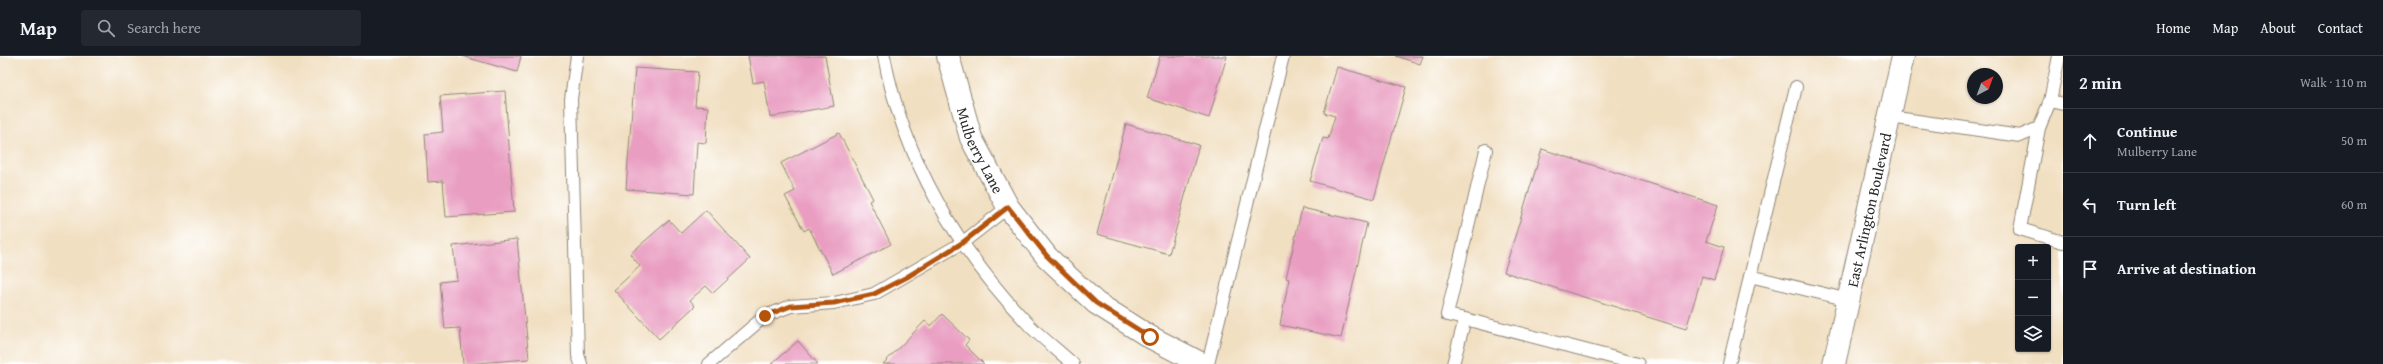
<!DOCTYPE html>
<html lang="en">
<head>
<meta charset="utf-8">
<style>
  body { margin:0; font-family:"Gentium Book Plus",serif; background:#242831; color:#f1f3f6 }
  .controls { position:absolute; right:12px; bottom:12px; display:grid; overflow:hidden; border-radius:4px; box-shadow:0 1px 3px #0004 }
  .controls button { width:36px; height:36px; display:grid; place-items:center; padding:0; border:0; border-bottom:1px solid #363941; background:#171b24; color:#f1f3f6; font:20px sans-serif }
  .compass { position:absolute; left:1967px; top:12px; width:36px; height:36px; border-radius:50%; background:#171b24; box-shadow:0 1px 3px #0004; rotate:41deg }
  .stop { position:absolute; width:12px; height:12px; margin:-9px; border:3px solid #b45309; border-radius:50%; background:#fff }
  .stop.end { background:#b45309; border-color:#fff; box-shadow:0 1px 4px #0008 }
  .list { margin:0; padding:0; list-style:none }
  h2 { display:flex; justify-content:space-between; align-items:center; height:52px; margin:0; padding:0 16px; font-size:17px }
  h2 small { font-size:13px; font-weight:400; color:#9ea1a6 }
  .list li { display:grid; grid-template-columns:26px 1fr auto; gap:12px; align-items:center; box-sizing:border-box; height:64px; padding:0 16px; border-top:1px solid #363941 }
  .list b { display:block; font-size:15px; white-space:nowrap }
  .list p { margin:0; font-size:13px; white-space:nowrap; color:#9ea1a6 }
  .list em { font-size:13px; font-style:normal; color:#9ea1a6 }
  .icon { flex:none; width:22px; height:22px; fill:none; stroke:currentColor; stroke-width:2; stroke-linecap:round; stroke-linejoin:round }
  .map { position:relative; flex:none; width:2063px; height:308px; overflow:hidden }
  header { display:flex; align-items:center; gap:24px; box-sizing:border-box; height:56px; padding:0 20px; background:#171b24; border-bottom:1px solid #363941 }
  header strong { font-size:19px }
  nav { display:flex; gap:22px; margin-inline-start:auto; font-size:14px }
  .search { width:280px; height:36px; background:#242831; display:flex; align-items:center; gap:10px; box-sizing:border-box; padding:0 14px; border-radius:4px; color:#9ea1a6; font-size:15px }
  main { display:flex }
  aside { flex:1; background:#171b24 }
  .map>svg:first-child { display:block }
</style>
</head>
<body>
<header>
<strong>Map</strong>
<div class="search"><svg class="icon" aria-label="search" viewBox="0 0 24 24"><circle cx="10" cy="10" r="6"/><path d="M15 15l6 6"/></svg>Search here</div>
<nav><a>Home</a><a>Map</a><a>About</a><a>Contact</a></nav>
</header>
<main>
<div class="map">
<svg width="2063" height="308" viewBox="0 0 2063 308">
  <rect width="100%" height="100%" fill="#fff"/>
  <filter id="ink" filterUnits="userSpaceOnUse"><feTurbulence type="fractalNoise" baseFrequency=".025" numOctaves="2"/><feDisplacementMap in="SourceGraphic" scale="8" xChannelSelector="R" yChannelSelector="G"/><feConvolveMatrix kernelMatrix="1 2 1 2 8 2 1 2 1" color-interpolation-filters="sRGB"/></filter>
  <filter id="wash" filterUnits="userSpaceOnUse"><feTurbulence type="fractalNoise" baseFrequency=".012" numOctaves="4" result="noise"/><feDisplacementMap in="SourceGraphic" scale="16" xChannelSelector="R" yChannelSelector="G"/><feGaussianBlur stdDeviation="0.9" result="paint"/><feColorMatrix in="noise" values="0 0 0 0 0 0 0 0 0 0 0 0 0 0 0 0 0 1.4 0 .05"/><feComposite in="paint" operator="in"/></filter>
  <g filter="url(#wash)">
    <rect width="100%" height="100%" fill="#f1dfc1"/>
    <g id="blocks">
      <path fill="#e99dc1" d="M462,0H521L517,16Z
        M748,0H825L834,50L770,61L764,25L753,27Z
        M1160,0H1227L1209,62L1147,42Z
        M1396,0H1423L1420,8Z
        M1337,11L1406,31L1374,143L1310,125L1323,82L1328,83L1335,60L1324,57Z
        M635,12L698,16L695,50L708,51L706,87L697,86L694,138L626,133Z
        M505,35L514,156L446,161L443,125L428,126L425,78L443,76L440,40Z
        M1126,68L1199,89L1169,198L1097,178Z
        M839,77L873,143L869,145L891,188L833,218L809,172L804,175L785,140L795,135L781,107Z
        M1542,93L1718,149L1706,185L1724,191L1714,224L1702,220L1686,273L1504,216Z
        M1302,152L1367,167L1341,282L1280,269L1289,223L1286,222Z
        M706,154L750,203L713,237L706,230L690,244L695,250L659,283L614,234L640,210L630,198L669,164L681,177Z
        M517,183L529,303L463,308L460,272L445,273L440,226L457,224L453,190Z
        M942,258L969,284L965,289L984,308H883L925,265L931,270Z
        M798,285L818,308H771Z"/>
    </g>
  </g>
  <g filter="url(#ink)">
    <use href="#blocks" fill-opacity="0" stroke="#8e8576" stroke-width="1"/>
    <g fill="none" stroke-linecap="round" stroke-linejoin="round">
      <defs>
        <path id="service" d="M577,0L571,43L578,299L581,308
          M884,0C903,102 958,195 1030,270C1043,283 1059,295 1073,308
          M2050,45L2063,48
          M1890,61L2020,80L2039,72L2050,45L2059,0
          M2039,72L2020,173L2063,186
          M1750,220L1849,244
          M1465,263L1447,259L1486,94
          M709,308L765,260L791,250L834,247L874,238L962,187L1008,151
          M1208,308L1283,0
          M1453,308L1465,263L1638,308
          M1729,308L1796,31"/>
        <g id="minor">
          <path id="s1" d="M948,0L971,82L1008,151L1047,201L1096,247L1150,281L1202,308"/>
        </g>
        <g id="secondary">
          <path id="s2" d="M1834,308L1903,0"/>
        </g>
      </defs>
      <use href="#service" stroke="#8e8576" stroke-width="14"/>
      <use href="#minor" stroke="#8e8576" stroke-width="24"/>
      <use href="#secondary" stroke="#8e8576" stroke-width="24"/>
      <use href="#service" stroke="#fff" stroke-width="12"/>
      <use href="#minor" stroke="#fff" stroke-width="22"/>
      <use href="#secondary" stroke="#fff" stroke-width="22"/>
    </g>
  </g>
  <g fill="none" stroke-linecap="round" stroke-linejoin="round" filter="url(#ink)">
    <path stroke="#b45309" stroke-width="5" d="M765,260L791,250L834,247L874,238L907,221L962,187L1008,151L1047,200L1096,247L1150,281"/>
  </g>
  <g text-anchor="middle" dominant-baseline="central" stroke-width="4" stroke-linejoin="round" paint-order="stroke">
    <g font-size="15" fill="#2b2b2b" stroke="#fff">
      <text stroke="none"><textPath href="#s1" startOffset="100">Mulberry Lane</textPath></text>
      <text stroke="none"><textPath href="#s2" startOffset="158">East Arlington Boulevard</textPath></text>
    </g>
  </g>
</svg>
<div class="controls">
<button>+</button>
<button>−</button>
<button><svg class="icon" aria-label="layers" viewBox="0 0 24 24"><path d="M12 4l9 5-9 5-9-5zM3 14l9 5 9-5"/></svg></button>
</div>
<svg class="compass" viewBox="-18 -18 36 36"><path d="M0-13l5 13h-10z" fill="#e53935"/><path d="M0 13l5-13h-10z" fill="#9ea1a6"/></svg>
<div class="stop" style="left:1150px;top:281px"></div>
<div class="stop end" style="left:765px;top:260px"></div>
</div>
<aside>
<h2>2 min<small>Walk · 110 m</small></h2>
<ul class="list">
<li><svg class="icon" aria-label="ahead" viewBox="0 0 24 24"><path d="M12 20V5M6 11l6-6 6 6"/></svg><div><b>Continue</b><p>Mulberry Lane</p></div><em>50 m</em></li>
<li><svg class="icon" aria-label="left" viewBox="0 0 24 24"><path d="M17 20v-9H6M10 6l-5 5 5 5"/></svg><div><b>Turn left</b></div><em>60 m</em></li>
<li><svg class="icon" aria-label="arrive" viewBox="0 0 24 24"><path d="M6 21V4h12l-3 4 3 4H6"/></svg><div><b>Arrive at destination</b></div></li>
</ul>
</aside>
</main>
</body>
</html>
